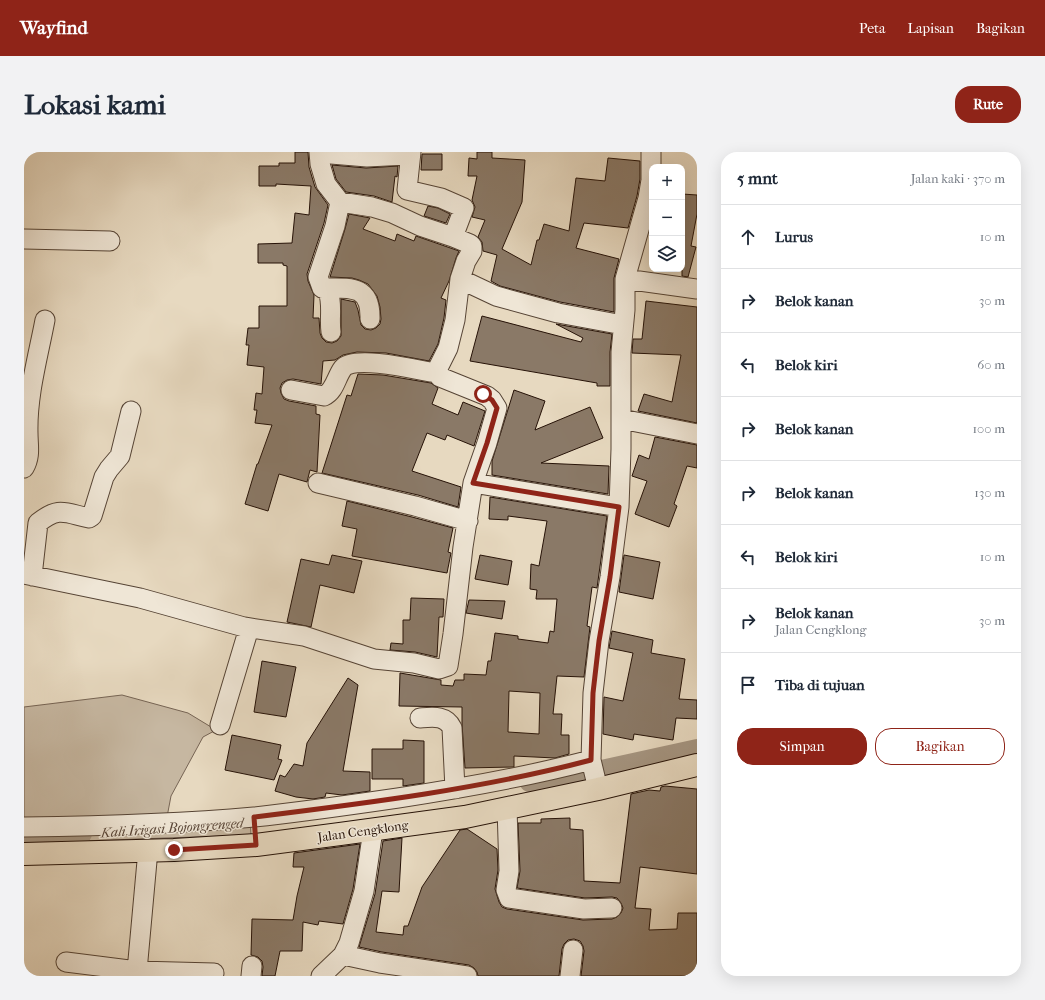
<!DOCTYPE html>
<html lang="id">
<head>
<meta charset="utf-8">
<style>
  body { margin:0; font-family:"IM FELL French Canon",serif; background:#f2f2f3; color:#1f2937 }
  .controls { position:absolute; right:12px; top:12px; display:grid; overflow:hidden; border-radius:8px; box-shadow:0 4px 16px #0002 }
  .controls button { width:36px; height:36px; display:grid; place-items:center; padding:0; border:0; border-bottom:1px solid #e0e1e3; background:#fff; color:#1f2937; font:20px sans-serif }
  .stop { position:absolute; width:12px; height:12px; margin:-9px; border:3px solid #8f2418; border-radius:50%; background:#fff }
  .stop.end { background:#8f2418; border-color:#fff; box-shadow:0 1px 4px #0008 }
  .list { margin:0; padding:0; list-style:none }
  h2 { display:flex; justify-content:space-between; align-items:center; height:52px; margin:0; padding:0 16px; font-size:17px }
  h2 small { font-size:13px; font-weight:400; color:#747a83 }
  .list li { display:grid; grid-template-columns:26px 1fr auto; gap:12px; align-items:center; box-sizing:border-box; height:64px; padding:0 16px; border-top:1px solid #e0e1e3 }
  .list b { display:block; font-size:15px; white-space:nowrap }
  .list p { margin:0; font-size:13px; white-space:nowrap; color:#747a83 }
  .list em { font-size:13px; font-style:normal; color:#747a83 }
  .actions { display:flex; gap:8px; padding:12px 16px }
  .actions a { flex:1; padding:9px 0; border:1px solid #8f2418; border-radius:16px; text-align:center; font-size:14px; color:#8f2418 }
  .actions .main { background:#8f2418; color:#fff }
  .icon { flex:none; width:22px; height:22px; fill:none; stroke:currentColor; stroke-width:2; stroke-linecap:round; stroke-linejoin:round }
  .map { position:relative; flex:none; width:673px; height:824px; overflow:hidden; border-radius:16px }
  header { display:flex; align-items:center; gap:24px; box-sizing:border-box; height:56px; padding:0 20px; background:#8f2418; color:#fff }
  header strong { font-size:19px }
  nav { display:flex; gap:22px; margin-inline-start:auto; font-size:14px }
  .intro { display:flex; align-items:center; justify-content:space-between; box-sizing:border-box; height:96px; padding:0 24px }
  h1 { margin:0; font-size:28px }
  .button { padding:10px 18px; border-radius:16px; background:#8f2418; color:#fff; font-size:14px; font-weight:700 }
  main { display:flex; gap:24px; padding:0 24px }
  aside { flex:1; background:#fff; border-radius:16px; box-shadow:0 4px 16px #0002 }
  .map>svg:first-child { display:block }
</style>
</head>
<body>
<header>
<strong>Wayfind</strong>
<nav><a>Peta</a><a>Lapisan</a><a>Bagikan</a></nav>
</header>
<div class="intro"><h1>Lokasi kami</h1><a class="button">Rute</a></div>
<main>
<div class="map">
<svg width="673" height="824" viewBox="0 0 673 824">
  <rect width="100%" height="100%" fill="#e7d9c0"/>
  <filter id="stains"><feTurbulence type="fractalNoise" baseFrequency=".005" numOctaves="4"/><feColorMatrix values="0 0 0 0 .2 0 0 0 0 .09 0 0 0 0 .02 0 0 0 .5 -.17"/></filter>
  <radialGradient id="worn" r=".72"><stop offset=".6" stop-color="#630" stop-opacity="0"/><stop offset="1" stop-color="#630" stop-opacity=".3"/></radialGradient>
  <path fill="#c6b7a1" stroke="#766454" d="M98,543L164,561L192,578L179,585L147,644L143,665L226,662L227,683L0,691V555Z"/>
  <g fill="none" stroke-linecap="round" stroke-linejoin="round">
    <path stroke="#a59581" stroke-width="18" d="M505,631L541,625L673,596
      M0,686L59,682"/>
  </g>
  <path fill="#8a7967" stroke="#261207" fill-rule="evenodd" d="M271,0H284L285,15L291,35L304,53L300,71L283,122L284,129L290,143L289,166H295L296,181L298,186L302,190L308,191L313,189L317,184V147L331,150L334,158L337,173L341,177L347,178L352,176L356,172L357,167L356,155L353,144L344,132L335,128L328,126L306,125L321,77L325,62L346,66L339,77L371,89L373,82L390,89L392,84L435,99L432,106L425,129L417,146L422,148L420,166L414,192L405,209L362,201L333,200L319,203L311,208L299,209L297,232L269,227L263,228L258,231L256,236L257,241L260,247L265,249L292,254V262L296,263L293,320L286,318L283,330L255,322L244,359L221,352L233,312H234L248,273L231,271L233,258H230L232,241L238,242L240,215L223,213L225,193H222L224,176H235V154H263V114L259,113V111H234V92L268,91L271,61L285,63L287,34L252,32V34H235V14H255V11H271Z
    M453,0H468V6L501,8L498,50L478,97L507,113L513,88H515L520,72L545,79L552,26L581,29L584,6L616,9V27L613,44L604,76L560,71L552,96L595,107L590,126V160L536,150L476,134L467,129L473,103L459,99L458,90L454,85L461,68L448,65L451,55L448,48L453,24H444L445,6L453,7Z
    M398,2H418V18H397Z
    M308,13L342,16L374,14L373,25L371,24L368,50L350,44L322,40L312,27Z
    M658,42L673,43V62L667,94L672,95L664,125L658,124Z
    M404,54L414,56L426,62L422,71L400,64Z
    M622,149L673,155V271L614,259L620,242L648,250L657,203L608,201L609,187H618Z
    M458,164L557,190L559,186L532,172L588,182L586,200V234H573V231L446,209Z
    M334,222L359,223L407,231L414,236L408,252L434,263L439,250L461,259L450,294L423,283L421,288L403,281L388,319L437,335L434,355L394,343L298,321L323,243L327,244Z
    M490,238L521,249L511,278L566,255L579,286L517,311L585,314L584,342L468,323V309Z
    M631,285L673,293V316L663,314L650,352L653,354L645,375L611,362L623,329L608,324L615,303L625,307Z
    M466,345L583,364L573,436L568,435L563,474L566,475L560,525L533,524L529,562H538L537,583H545V602L531,606L490,604V615L441,616L438,572V555L375,554L376,521L417,528V533L429,534L431,528H440V522L462,523L464,509H467L471,481L494,484V487L524,491L526,479L530,480L533,447H512L513,438L506,437L507,412L515,414L523,369L484,364V368L465,367ZM485,539L516,541L515,582L484,580Z
    M323,349L388,365L429,376L424,400L427,401L423,421L328,404L333,377L318,374Z
    M308,403L338,409L330,441L296,433L287,475L263,470L277,407L305,413Z
    M456,403L488,409L484,433L451,427Z
    M600,403L636,410L629,447L595,440Z
    M387,446L420,447L419,465H415L413,505L391,500L366,498L367,491L379,492V468H386Z
    M445,448L481,449L478,467L442,461Z
    M588,479L629,488L627,501L661,507L655,547L673,548V567L652,566L649,588L610,582L609,588L579,582L580,545L599,549L609,501L585,496Z
    M238,509L272,515L262,565L230,560Z
    M324,526L334,533L319,619L346,620V639L318,643L302,641L301,645L289,647L272,645L251,639L256,623L261,625L270,612L279,614L283,591Z
    M208,583L257,593L254,607L258,608L250,628L201,618Z
    M379,588L400,589V631L379,634V627H348V597H379Z
    M641,634L673,637V722L616,715L611,756L627,757L625,778L653,777L654,761H673V824H557L560,799L559,794L556,789L550,787L544,788L540,792L538,797L535,824H454L453,820L450,816L445,813L358,800L335,795L351,742L359,689L378,686L375,740L358,739L352,780L379,783L380,774H384L398,735L436,678L443,677L473,697L474,718L471,737L475,750L478,755L483,757L559,768L588,767L593,765L597,761L599,756L597,751L593,746L588,745L561,746L493,736L496,719L494,671H517V667L546,666V677L559,678L560,729L596,731L607,642L625,638L636,639L637,635Z
    M336,692L329,737L319,772L295,769L294,773L279,770L278,799H256L251,824H238L239,815L238,809L234,805L227,803L228,767L269,768L273,744L280,715H269L270,701Z"/>
  <g fill="none" stroke-linecap="round" stroke-linejoin="round">
    <defs>
      <path id="minor" d="M295,0L296,12L302,32L316,50L348,55L368,61L396,74L429,85
        M387,0L383,38L417,46L440,56L429,85L446,92L448,94V99L442,109L436,127L431,168L424,196L412,220
        M295,1L343,5L383,3L387,0
        M0,87L86,89
        M436,127L472,144L534,161L599,173
        M601,127L673,137
        M298,136C325,136 347,132 346,167
        M307,180C305,166 309,152 304,139L298,136L294,125L311,74L316,50
        M267,238L300,244C311,239 312,225 319,216C329,203 390,217 406,220H412
        M597,267L673,282
        M0,316C7,304 4,294 4,281C3,243 14,205 21,168
        M294,331L391,354L444,369
        M449,331L595,355
        M0,422L116,446L220,475L280,484L350,507L390,511L415,517L424,514L429,482L439,395L449,331L463,291L473,256L468,248L463,244L416,225L412,220
        M8,424L14,371C35,354 41,361 65,366L68,364L80,325L85,317L96,304L107,259
        M396,566C409,565 422,563 428,576L431,637
        M196,573L225,476
        M574,637L567,608L569,541L575,489L586,425L595,355L597,297V200L601,158V127L624,46L627,28V0
        M483,656L485,719L482,738L485,746L560,757L588,756
        M0,675C77,674 153,672 230,665C278,660 326,653 374,646C439,636 503,625 567,608
        M124,698L113,819L190,821
        M319,803L356,811L443,824
        M42,810L113,819L119,824
        M227,824L228,814
        M297,824L319,803L325,791L340,739L349,678
        M546,824L549,798"/>
      <path id="major" d="M0,702L150,698L232,693L316,682L441,665L574,637L673,613"/>
    </defs>
    <use href="#minor" stroke="#564435" stroke-width="21"/>
    <use href="#major" stroke="#261207" stroke-width="24"/>
    <use href="#minor" stroke="#efe6d6" stroke-width="19"/>
    <use href="#major" stroke="#e7d9c0" stroke-width="22"/>
  </g>
  <g fill="none" stroke-linecap="round" stroke-linejoin="round">
    <path stroke="#8f2418" stroke-width="5" d="M150,698L232,693L230,665C343,651 457,637 567,608L569,541L575,489L586,425L595,355L449,331L463,291L473,256L468,248L459,242"/>
  </g>
  <g text-anchor="middle" dominant-baseline="central" stroke-width="3" stroke-linejoin="round" paint-order="stroke">
    <g font-size="13" fill="#261207" stroke="#efe6d6">
      <text transform="translate(339 679) rotate(-8)">Jalan Cengklong</text>
    </g>
    <g font-size="14" font-style="italic" fill="#594638" stroke="#efe6d6">
      <text transform="translate(148 676) rotate(-4)">Kali Irigasi Bojongrenged</text>
    </g>
  </g>
  <rect width="100%" height="100%" filter="url(#stains)"/>
  <rect width="100%" height="100%" fill="url(#worn)"/>
</svg>
<div class="controls">
<button>+</button>
<button>−</button>
<button><svg class="icon" aria-label="layers" viewBox="0 0 24 24"><path d="M12 4l9 5-9 5-9-5zM3 14l9 5 9-5"/></svg></button>
</div>
<div class="stop" style="left:459px;top:242px"></div>
<div class="stop end" style="left:150px;top:698px"></div>
</div>
<aside>
<h2>5 mnt<small>Jalan kaki · 370 m</small></h2>
<ul class="list">
<li><svg class="icon" aria-label="ahead" viewBox="0 0 24 24"><path d="M12 20V5M6 11l6-6 6 6"/></svg><div><b>Lurus</b></div><em>10 m</em></li>
<li><svg class="icon" aria-label="right" viewBox="0 0 24 24"><path d="M7 20v-9h11M14 6l5 5-5 5"/></svg><div><b>Belok kanan</b></div><em>30 m</em></li>
<li><svg class="icon" aria-label="left" viewBox="0 0 24 24"><path d="M17 20v-9H6M10 6l-5 5 5 5"/></svg><div><b>Belok kiri</b></div><em>60 m</em></li>
<li><svg class="icon" aria-label="right" viewBox="0 0 24 24"><path d="M7 20v-9h11M14 6l5 5-5 5"/></svg><div><b>Belok kanan</b></div><em>100 m</em></li>
<li><svg class="icon" aria-label="right" viewBox="0 0 24 24"><path d="M7 20v-9h11M14 6l5 5-5 5"/></svg><div><b>Belok kanan</b></div><em>130 m</em></li>
<li><svg class="icon" aria-label="left" viewBox="0 0 24 24"><path d="M17 20v-9H6M10 6l-5 5 5 5"/></svg><div><b>Belok kiri</b></div><em>10 m</em></li>
<li><svg class="icon" aria-label="right" viewBox="0 0 24 24"><path d="M7 20v-9h11M14 6l5 5-5 5"/></svg><div><b>Belok kanan</b><p>Jalan Cengklong</p></div><em>30 m</em></li>
<li><svg class="icon" aria-label="arrive" viewBox="0 0 24 24"><path d="M6 21V4h12l-3 4 3 4H6"/></svg><div><b>Tiba di tujuan</b></div></li>
</ul>
<div class="actions"><a class="main">Simpan</a><a>Bagikan</a></div>
</aside>
</main>
</body>
</html>
